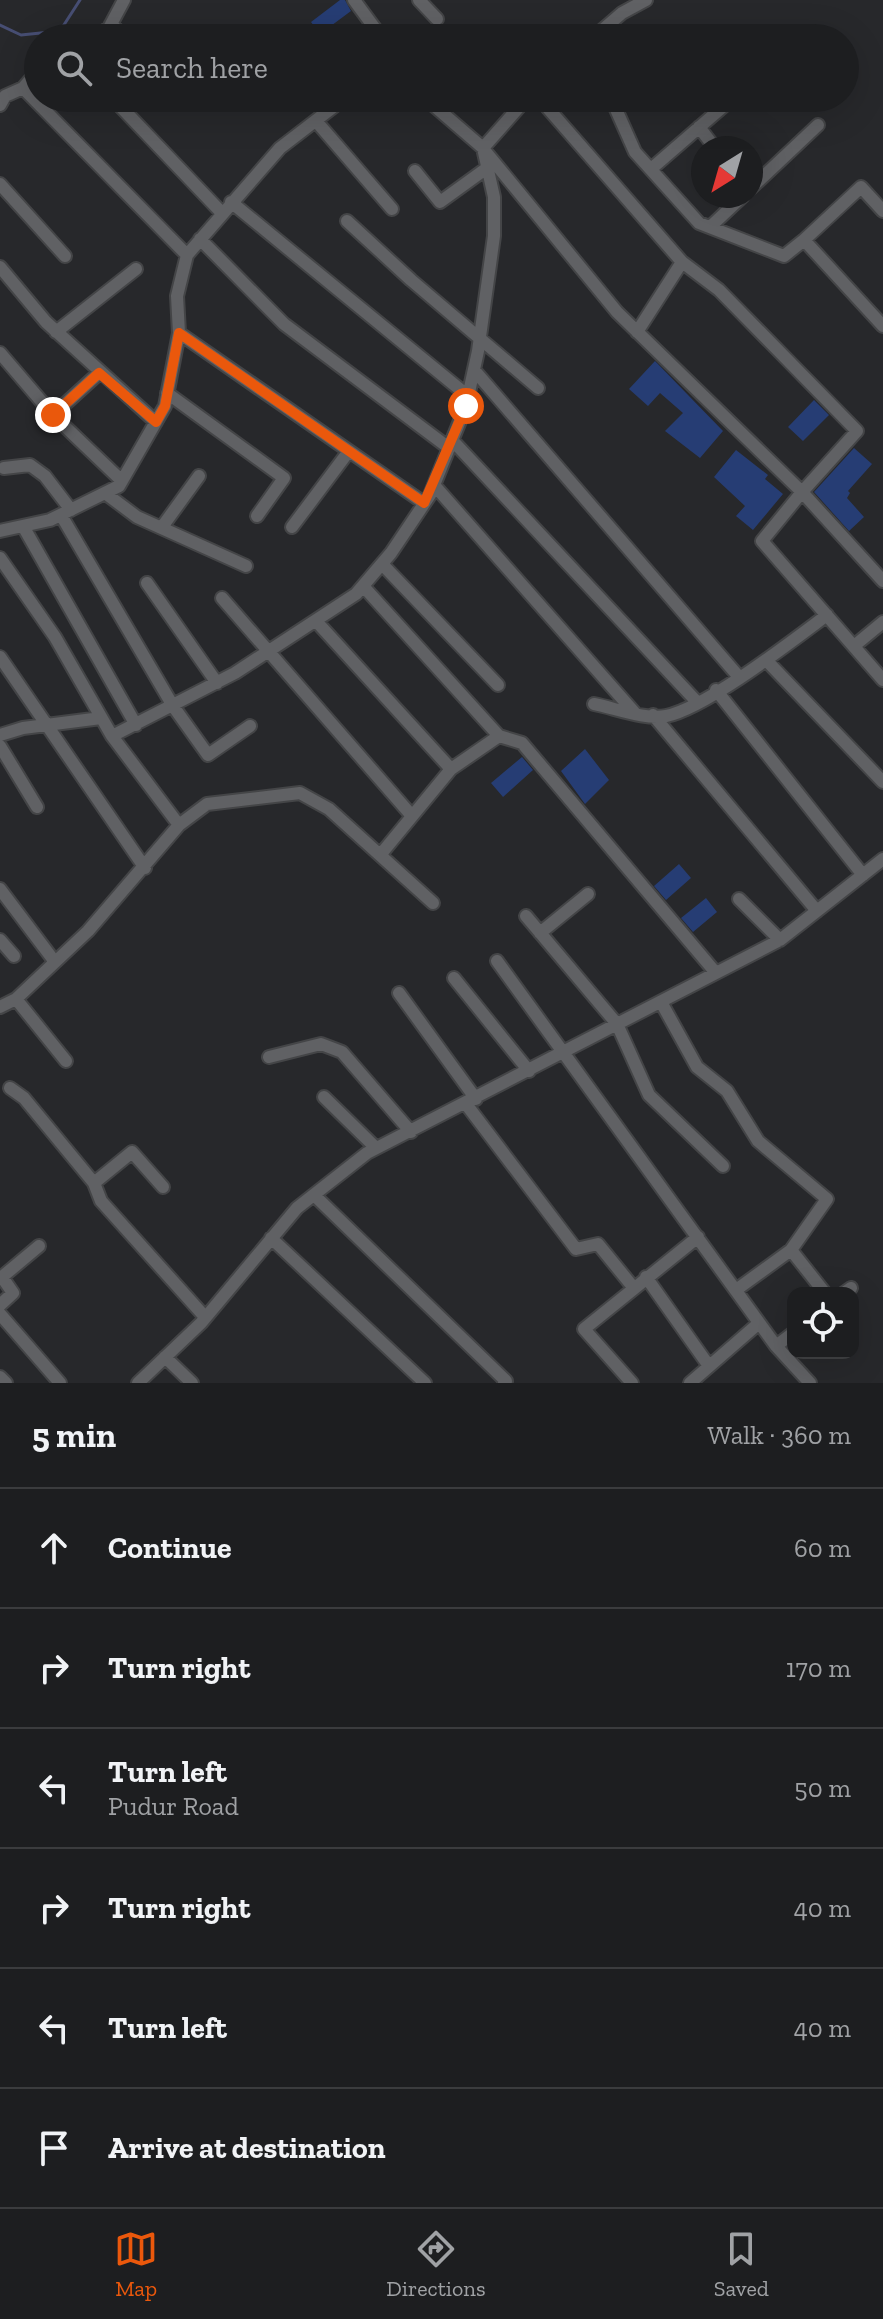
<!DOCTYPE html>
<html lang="en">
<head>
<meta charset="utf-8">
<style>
  body { margin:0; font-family:"Zilla Slab",serif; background:#252729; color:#f1f3f6 }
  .controls { position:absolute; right:24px; bottom:24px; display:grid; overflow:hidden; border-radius:16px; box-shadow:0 8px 32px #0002 }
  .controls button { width:72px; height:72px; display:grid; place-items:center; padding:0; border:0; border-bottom:2px solid #3b3c3e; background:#1d1e20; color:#f1f3f6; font:40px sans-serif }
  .compass { position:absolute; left:691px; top:136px; width:72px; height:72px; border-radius:50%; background:#1d1e20; box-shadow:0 8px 32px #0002; rotate:217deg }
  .stop { position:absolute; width:24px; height:24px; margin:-18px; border:6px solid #ea580c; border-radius:50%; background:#fff }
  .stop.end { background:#ea580c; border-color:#fff; box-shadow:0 2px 8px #0008 }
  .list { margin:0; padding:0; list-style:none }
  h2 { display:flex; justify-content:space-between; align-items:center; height:104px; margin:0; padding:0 32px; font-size:34px }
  h2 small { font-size:26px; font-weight:400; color:#a0a2a5 }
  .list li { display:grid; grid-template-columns:52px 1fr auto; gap:24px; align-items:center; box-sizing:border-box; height:120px; padding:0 32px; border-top:2px solid #3b3c3e }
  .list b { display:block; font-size:30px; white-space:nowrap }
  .list p { margin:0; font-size:26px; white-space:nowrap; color:#a0a2a5 }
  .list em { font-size:26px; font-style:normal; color:#a0a2a5 }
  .icon { flex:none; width:44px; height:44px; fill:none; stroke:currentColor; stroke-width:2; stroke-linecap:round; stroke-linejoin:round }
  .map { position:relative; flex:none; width:883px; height:1383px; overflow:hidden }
  .search { position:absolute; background:#1d1e20; box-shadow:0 8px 32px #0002; left:24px; right:24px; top:24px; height:88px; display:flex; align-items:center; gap:20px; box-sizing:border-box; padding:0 28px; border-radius:44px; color:#a0a2a5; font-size:30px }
  .sheet { height:824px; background:#1d1e20 }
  nav { display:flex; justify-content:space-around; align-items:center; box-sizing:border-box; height:112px; border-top:2px solid #3b3c3e; background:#1d1e20; font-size:22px; color:#a0a2a5 }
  nav a { display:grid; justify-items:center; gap:4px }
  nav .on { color:#ea580c }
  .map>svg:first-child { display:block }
</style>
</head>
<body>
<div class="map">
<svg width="883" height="1383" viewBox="0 0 883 1383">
  <rect width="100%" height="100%" fill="#27282b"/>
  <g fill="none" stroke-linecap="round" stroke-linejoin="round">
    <path stroke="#474e73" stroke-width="3" d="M0,25L21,35L60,31L80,0"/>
  </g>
  <path fill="#263d74" d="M340,0H345L351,11L320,34L311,22Z
    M655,361L723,431L700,458L665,431L683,413L660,393L648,406L629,389Z
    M814,400L829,415L803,441L788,427Z
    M854,448L872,464L848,491L850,493L847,498L864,517L849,531L814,492Z
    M736,450L768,475L765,479L783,494L753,530L736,516L745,506L714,477Z
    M585,749L609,780L585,804L561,771Z
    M522,757L533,770L503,797L491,783Z
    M679,864L691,878L666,900L654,886Z
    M706,898L717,912L693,932L681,918Z"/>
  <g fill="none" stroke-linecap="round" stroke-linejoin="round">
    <defs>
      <path id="minor" d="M354,0L382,38
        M419,0L437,19
        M111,24L126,38
        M93,38L109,28L124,0
        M593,38L622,13L646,0
        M38,71L23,88L187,255
        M425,98L483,148L527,98
        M539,98L682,262L719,290L857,431L802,492L883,581
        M611,98L635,152L699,223L784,256L804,240L883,326
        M0,105L5,96L23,88
        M120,106L221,212
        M316,121L392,209
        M699,127L715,148
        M485,151L617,312L802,492L762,541L883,680
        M651,169L733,98
        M415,171L440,202L487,168
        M0,184L65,256
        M751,188L818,125
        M231,202L468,396
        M347,221L411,280L538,388
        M710,227L743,196
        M200,239L284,324L449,448
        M804,240L861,187L883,211
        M0,267L46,322L156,422
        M56,332L136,269
        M637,332L682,262
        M179,333L424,503
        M0,353L53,415L122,481
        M474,370L739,677
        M167,393L284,478L257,516
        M53,415L99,373
        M452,440L697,702
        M4,468L30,465L45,476L71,510
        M434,485L634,712
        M105,493L137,517L246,566
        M61,515L173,706L208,755L250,726
        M23,526L136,725
        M162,527L199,476
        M292,527L349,451
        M0,531L50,520L119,486L165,406L179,333L177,296L187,255L280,148L345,98
        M0,558L55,637L112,736L179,825
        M382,564L498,685
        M147,583L217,683
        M363,586L499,736
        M222,598L412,816
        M316,621L451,769
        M854,646L883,622
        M0,657L145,868
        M766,660L883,782
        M716,690L863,875
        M594,704C615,708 645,720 666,716C706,708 792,641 827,615
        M653,715L817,911
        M0,735L23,728L101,718
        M112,736L235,673L356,594L391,553L430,495L466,406L478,351L494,236V197L483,148
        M0,746L37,807
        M381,854L451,769L499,736L522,743L716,973
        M0,889L55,962
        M739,899L780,940
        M526,916L617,1024L649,1095L723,1166
        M540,933L588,894
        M0,940L14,956
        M497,961L776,1346L810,1383
        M454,978L529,1071
        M399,993L476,1099
        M16,999L66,1061
        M661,1002L697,1067L727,1091L758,1141L827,1199L791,1250
        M0,1007L16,999L88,931L179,825L207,804L300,793L329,809L433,903
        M269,1057L321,1044L342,1052L411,1132
        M10,1088L24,1098L94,1183
        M324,1097L376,1148
        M466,1104L576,1249L598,1244L633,1287
        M163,1187L132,1152L94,1183L101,1201L205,1317
        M314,1195L506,1381L504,1383
        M271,1238L425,1383
        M646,1277L709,1366
        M736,1290L791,1250L825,1293
        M844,1293L851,1288
        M0,1305L13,1293L2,1277L39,1246
        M0,1314L60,1383
        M776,1346L793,1333
        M165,1357L192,1383
        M0,1377L6,1383
        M138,1383L201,1323L297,1208L367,1153L780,940L883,859
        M632,1383L584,1329L698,1237
        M690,1383L759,1323"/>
    </defs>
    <use href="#minor" stroke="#444547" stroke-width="16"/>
    <use href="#minor" stroke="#606164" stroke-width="12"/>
  </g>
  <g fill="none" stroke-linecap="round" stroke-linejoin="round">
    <path stroke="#ea580c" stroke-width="10" d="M53,415L99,373L156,422L165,406L179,333L424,503L466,406"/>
  </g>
</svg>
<div class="controls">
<button><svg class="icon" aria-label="locate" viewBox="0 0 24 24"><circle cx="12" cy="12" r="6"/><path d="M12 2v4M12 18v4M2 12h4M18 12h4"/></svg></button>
</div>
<svg class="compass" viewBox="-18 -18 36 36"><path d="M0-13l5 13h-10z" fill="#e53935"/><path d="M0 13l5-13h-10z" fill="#a0a2a5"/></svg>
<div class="stop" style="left:466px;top:406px"></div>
<div class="stop end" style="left:53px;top:415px"></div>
<div class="search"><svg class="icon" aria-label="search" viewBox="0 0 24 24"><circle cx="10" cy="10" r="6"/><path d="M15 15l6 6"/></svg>Search here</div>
</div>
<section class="sheet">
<h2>5 min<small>Walk · 360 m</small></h2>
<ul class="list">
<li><svg class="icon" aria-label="ahead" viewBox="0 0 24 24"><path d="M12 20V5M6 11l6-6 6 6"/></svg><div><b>Continue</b></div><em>60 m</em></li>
<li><svg class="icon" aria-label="right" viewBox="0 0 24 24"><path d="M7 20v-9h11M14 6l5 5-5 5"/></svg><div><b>Turn right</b></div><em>170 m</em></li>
<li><svg class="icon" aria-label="left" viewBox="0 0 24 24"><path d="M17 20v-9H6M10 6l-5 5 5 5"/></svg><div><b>Turn left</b><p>Pudur Road</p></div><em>50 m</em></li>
<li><svg class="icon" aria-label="right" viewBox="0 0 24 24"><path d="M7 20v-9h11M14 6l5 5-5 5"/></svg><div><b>Turn right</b></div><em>40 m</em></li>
<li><svg class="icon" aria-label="left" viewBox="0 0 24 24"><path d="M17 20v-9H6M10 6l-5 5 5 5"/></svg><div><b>Turn left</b></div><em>40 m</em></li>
<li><svg class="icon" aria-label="arrive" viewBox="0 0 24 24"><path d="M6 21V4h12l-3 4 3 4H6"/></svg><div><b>Arrive at destination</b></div></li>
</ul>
</section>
<nav>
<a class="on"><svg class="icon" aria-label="map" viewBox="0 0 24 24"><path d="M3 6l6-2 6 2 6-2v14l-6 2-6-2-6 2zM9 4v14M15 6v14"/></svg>Map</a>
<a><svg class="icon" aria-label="directions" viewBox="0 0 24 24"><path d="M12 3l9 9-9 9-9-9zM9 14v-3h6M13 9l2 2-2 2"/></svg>Directions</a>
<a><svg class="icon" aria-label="saved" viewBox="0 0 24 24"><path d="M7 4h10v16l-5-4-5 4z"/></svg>Saved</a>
</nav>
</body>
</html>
